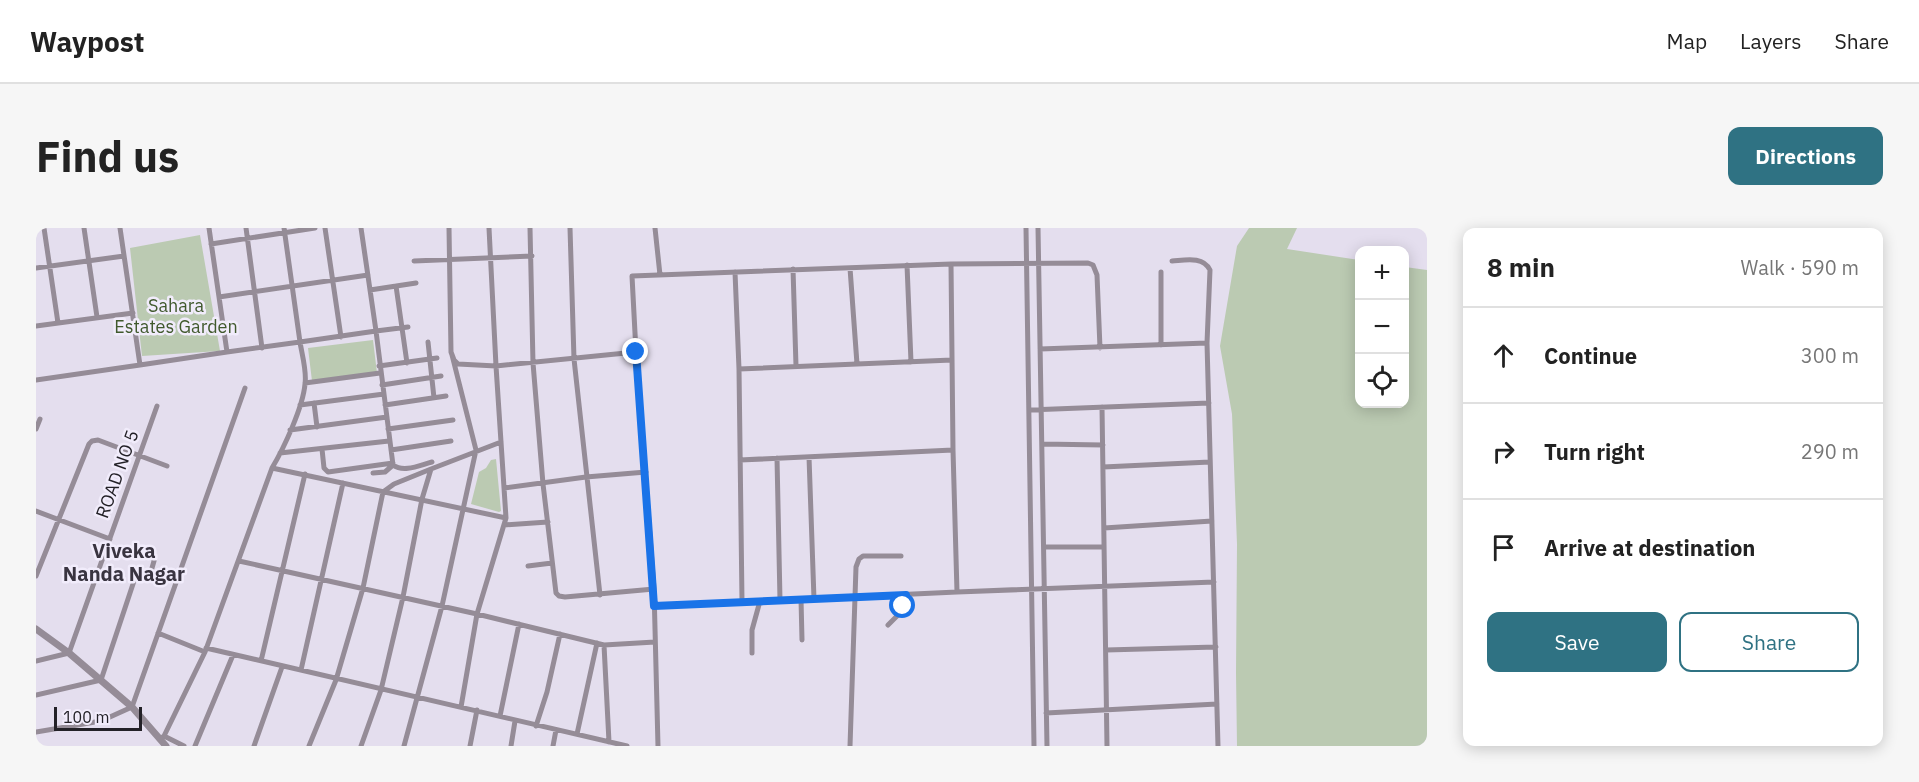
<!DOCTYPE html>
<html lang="en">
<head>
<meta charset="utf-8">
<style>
  body { margin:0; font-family:"IBM Plex Sans",sans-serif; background:#f6f6f6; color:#222 }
  .controls { position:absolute; right:18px; top:18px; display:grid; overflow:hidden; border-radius:12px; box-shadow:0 3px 15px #0003 }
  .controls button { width:54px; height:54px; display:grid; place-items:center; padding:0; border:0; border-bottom:2px solid #e0e0e0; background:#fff; color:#222; font:30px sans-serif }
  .scale { position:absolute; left:18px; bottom:15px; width:88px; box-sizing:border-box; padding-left:6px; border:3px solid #232127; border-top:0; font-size:16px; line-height:21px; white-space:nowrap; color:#232127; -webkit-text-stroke:4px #f1ecfb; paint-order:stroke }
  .stop { position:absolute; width:18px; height:18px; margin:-14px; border:4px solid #1a73e8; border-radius:50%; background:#fff }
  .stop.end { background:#1a73e8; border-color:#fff; box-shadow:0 2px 6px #0008 }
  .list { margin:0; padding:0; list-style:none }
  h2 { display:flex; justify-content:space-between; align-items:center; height:78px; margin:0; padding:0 24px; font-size:26px }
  h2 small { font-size:20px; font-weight:400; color:#767676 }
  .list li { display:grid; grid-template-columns:39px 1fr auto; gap:18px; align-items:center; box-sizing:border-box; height:96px; padding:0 24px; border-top:2px solid #e0e0e0 }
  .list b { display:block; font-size:22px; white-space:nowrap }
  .list em { font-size:20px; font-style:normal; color:#767676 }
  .actions { display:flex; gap:12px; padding:18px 24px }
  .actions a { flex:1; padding:14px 0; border:2px solid #2f7283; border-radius:12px; text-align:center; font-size:21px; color:#2f7283 }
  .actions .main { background:#2f7283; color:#fff }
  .icon { flex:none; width:33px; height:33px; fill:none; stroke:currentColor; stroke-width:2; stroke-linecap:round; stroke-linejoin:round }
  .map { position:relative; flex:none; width:1391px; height:518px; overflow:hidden; border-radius:12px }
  header { display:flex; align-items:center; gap:36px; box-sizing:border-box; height:84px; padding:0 30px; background:#fff; border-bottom:2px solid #e0e0e0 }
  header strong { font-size:28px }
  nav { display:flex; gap:33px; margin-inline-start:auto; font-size:21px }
  .intro { display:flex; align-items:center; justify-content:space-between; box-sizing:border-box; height:144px; padding:0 36px }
  h1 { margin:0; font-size:42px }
  .button { padding:15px 27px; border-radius:12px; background:#2f7283; color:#fff; font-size:21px; font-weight:700 }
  main { display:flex; gap:36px; padding:0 36px }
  aside { flex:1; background:#fff; border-radius:12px; box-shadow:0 3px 15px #0003 }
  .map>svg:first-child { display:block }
</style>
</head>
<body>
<header>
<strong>Waypost</strong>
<nav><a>Map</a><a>Layers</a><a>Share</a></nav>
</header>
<div class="intro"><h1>Find us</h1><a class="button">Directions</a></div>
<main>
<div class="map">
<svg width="1391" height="518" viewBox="0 0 1391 518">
  <rect width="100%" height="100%" fill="#e4deee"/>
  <path fill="#bbcab2" d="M1213,0H1261L1251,21L1323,32L1324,176H1368L1369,39L1391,42V518H1201L1200,445L1201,316L1196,186L1184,118L1201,18Z
    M164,7L184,123L106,128L94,20Z
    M337,112L341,145L276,153L272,120Z
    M460,231L465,283L463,284L435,276L443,244L450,240L455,232Z"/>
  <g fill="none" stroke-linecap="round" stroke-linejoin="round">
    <path stroke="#958c97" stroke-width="5" d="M8,0L22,95
      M48,0L61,89
      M84,0L104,137L191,124L173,0
      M210,0L226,120
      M289,0L305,109
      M325,0L340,103L372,99
      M413,0L415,124L418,132L422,136L460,138L600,124
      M494,0L497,135L507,256L520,365L523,368L529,369L618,361
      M534,0L538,131L564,367
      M619,0L624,47
      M990,0L998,518
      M1002,0L1011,518
      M175,16L279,0
      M378,33L496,28
      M1136,33C1150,32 1167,28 1174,42L1171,115L1182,518
      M915,36L917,222L921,364
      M871,37L875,134
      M0,40L88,28
      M814,40L821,136
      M757,41L760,138
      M699,44L703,141L706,373
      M360,58L371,135
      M334,62L380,55
      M183,69L332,47
      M0,98L97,85
      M392,114L398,170
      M1125,117V44
      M1004,121L1171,115
      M191,124L264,114L248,0
      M343,138L401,130
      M703,141L916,132
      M0,152L104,137
      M269,155L344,145
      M346,157L405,148
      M278,175L281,199
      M264,177L348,166
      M349,177L410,168
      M1066,179L1071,518
      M993,182L1173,175
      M0,201L4,191
      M352,201L417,192
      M254,202L351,189
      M1006,216L1067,217
      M286,221L288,240L292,244L357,235
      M355,222L415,213
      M244,225L353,213
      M773,229L778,371
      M741,230L744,372
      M704,232L917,222
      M357,237C368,245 384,237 396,234
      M1067,239L1174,234
      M236,240L470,290
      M468,260L550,249L610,244
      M0,283L74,311
      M468,297L512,294
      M1068,300L1176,293
      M1009,319H1068
      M203,333L441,386L568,417L619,414
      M492,338L516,335
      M0,348L53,216L56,213L62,212L131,238
      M765,371L766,412
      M618,378L921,364L1178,354
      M852,397L864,385L870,367
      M122,405L169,424
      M568,417L573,514
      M170,420L591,518
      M1070,422L1180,419
      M716,425V402L724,373
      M0,433L33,425L121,178
      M225,433L269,246
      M265,442L307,255
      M0,467L65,452L99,350L102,348L114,347L118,333
      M425,479L441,386L470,290L460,138L453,0
      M1010,485L1181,476
      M464,488L483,396
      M500,498L511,464L524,406
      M0,504L65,493L96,479L209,160
      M541,506L561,415
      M128,508L148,518
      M124,511L128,508L169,424L236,240C248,220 267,179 269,156C271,143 266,127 264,114L340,103L357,237L349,244L337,245
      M159,518L197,427
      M218,518L246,439
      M273,518L300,452L327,360L347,264L358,256L395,241
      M325,518L345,462L367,369L386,271L395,241L465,214
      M368,518L406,378L440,222L416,127
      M434,518L441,482
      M475,518L479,493
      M517,518L520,502
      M622,518L618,361L600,124L596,48L915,36L1052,35L1057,37L1061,47L1064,120
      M814,518L820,339L823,331L827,328H865"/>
    <path stroke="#958c97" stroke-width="7" d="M0,401L33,425L96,479L130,518"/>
  </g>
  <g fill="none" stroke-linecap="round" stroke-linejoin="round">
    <path stroke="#1a73e8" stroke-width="8" d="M600,124L618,378L870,367L867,378"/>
  </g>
  <g text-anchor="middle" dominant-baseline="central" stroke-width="5" stroke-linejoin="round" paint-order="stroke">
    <g font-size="18" fill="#40592d" stroke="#f1ecfb">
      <text x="140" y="77">Sahara<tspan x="140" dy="21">Estates Garden</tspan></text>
    </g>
    <g font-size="18" fill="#232127" stroke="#f1ecfb">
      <text transform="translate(81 246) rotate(-70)">ROAD NO 5</text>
    </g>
    <g font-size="20" font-weight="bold" fill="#393440" stroke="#f1ecfb">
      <text x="88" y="322">Viveka<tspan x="88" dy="23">Nanda Nagar</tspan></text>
    </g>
  </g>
</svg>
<div class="controls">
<button>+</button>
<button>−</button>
<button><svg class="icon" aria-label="locate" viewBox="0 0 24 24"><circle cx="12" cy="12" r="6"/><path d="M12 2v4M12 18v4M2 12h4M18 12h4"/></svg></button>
</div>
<div class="scale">100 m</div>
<div class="stop" style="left:867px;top:378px"></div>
<div class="stop end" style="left:600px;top:124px"></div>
</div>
<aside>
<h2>8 min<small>Walk · 590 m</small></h2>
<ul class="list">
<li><svg class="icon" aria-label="ahead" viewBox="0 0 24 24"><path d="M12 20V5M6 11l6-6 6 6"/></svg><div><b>Continue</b></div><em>300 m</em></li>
<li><svg class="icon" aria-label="right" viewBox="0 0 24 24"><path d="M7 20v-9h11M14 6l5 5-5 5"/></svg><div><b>Turn right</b></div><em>290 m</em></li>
<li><svg class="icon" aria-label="arrive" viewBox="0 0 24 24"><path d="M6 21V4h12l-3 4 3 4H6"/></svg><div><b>Arrive at destination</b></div></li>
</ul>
<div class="actions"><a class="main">Save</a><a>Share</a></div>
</aside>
</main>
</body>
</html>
